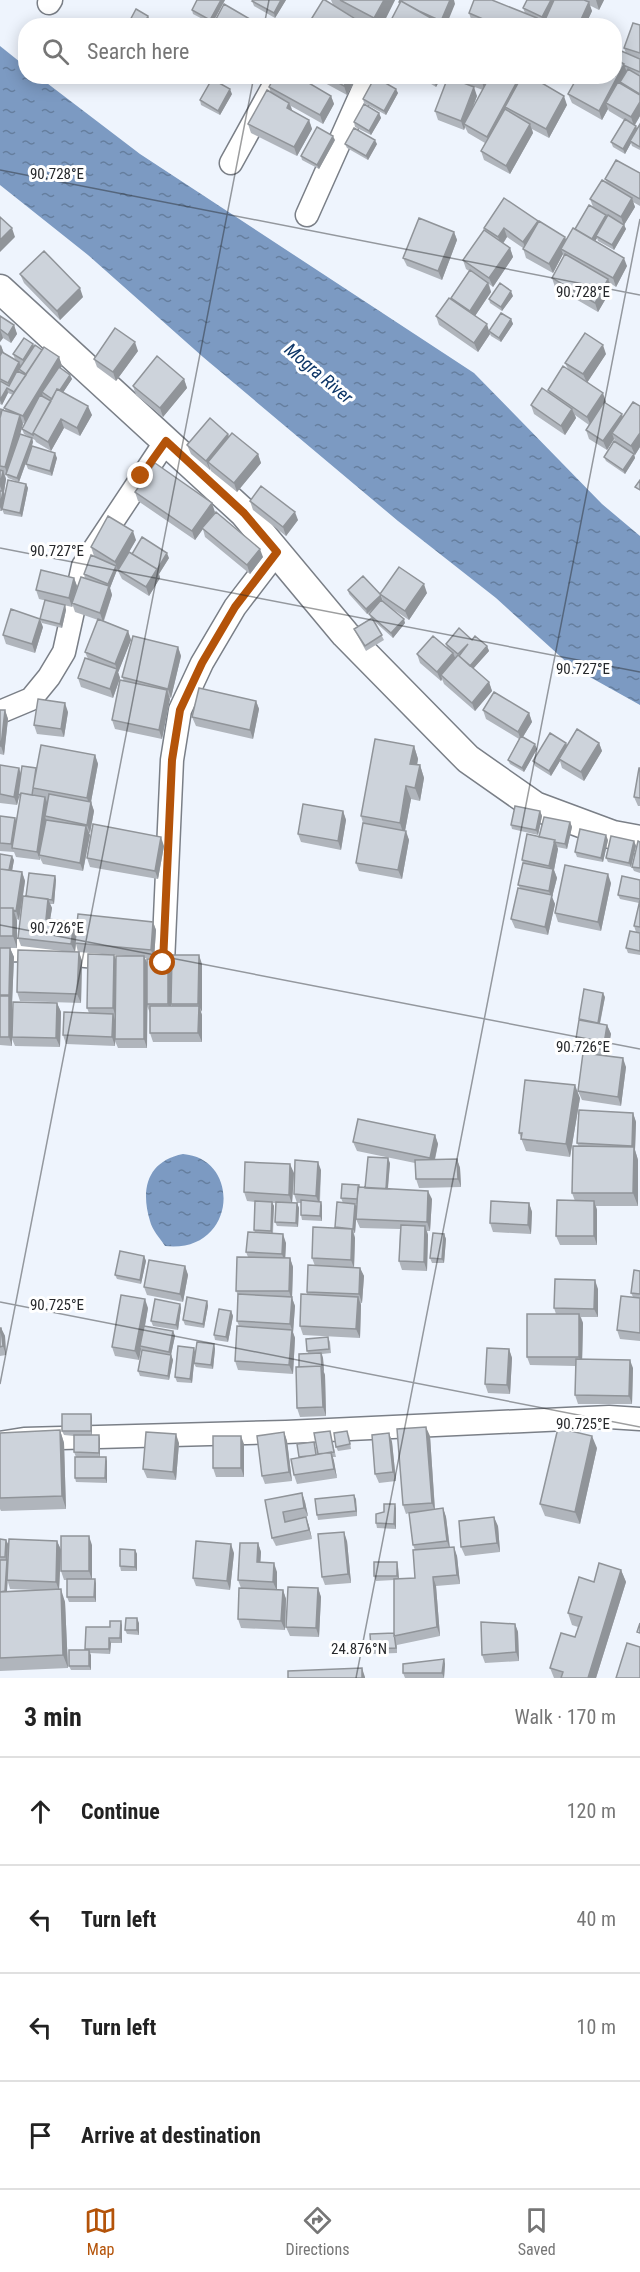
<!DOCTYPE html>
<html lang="en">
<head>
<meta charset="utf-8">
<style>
  body { margin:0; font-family:"Roboto Condensed",sans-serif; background:#f6f6f6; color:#222 }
  .stop { position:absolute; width:18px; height:18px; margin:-14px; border:4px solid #b45309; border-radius:50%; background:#fff }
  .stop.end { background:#b45309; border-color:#fff; box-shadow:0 2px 6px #0008 }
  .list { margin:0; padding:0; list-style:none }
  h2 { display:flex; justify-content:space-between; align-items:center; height:78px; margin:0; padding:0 24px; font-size:26px }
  h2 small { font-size:20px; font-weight:400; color:#767676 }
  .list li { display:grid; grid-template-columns:39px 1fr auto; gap:18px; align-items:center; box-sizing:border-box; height:108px; padding:0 24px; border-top:2px solid #e0e0e0 }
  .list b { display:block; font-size:22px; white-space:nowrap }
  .list em { font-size:20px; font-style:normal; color:#767676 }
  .icon { flex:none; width:33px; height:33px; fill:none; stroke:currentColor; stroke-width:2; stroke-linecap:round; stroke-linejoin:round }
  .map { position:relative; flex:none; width:640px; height:1678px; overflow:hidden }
  .search { position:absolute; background:#fff; box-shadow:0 3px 15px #0003; left:18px; right:18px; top:18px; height:66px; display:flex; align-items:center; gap:15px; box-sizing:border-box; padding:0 21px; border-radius:24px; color:#767676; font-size:22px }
  .sheet { height:510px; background:#fff }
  nav { display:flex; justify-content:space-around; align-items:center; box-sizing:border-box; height:84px; border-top:2px solid #e0e0e0; background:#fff; font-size:16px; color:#767676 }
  nav a { display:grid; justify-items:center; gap:3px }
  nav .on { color:#b45309 }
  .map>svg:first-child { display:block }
</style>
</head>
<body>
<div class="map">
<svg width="640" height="1678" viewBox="0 0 640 1678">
  <defs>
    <pattern id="water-ripples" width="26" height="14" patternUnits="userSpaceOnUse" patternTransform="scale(1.5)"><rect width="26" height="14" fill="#7c9ac2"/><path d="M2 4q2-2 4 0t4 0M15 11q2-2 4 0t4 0" fill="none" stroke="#657e9e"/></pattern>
  </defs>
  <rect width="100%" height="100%" fill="#eef4fd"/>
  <path fill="url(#water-ripples)" d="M0,46L25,66L26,76L39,77L140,154L474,373L602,504L640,536V705L572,667L496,598L398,521L203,357L88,255L0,185Z
    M183,1154C243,1159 236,1254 165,1246C160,1238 152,1230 150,1221C140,1188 148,1161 183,1154Z"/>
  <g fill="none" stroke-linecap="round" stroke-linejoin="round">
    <defs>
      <path id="minor" d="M49,3L51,0
        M231,163L279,76
        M307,215L369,76
        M0,712L31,699L49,677L64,652L83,566L166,441
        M0,951L19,950L163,963L172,760L180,710L202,663L235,607L277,552
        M0,1443L24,1439L286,1432L609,1417L640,1419"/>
      <path id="tertiary" d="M0,289L244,513L345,634L468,759L535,806L613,835L640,840"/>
    </defs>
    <use href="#minor" stroke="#7a7f87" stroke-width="25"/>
    <use href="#tertiary" stroke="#7a7f87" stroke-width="31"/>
    <use href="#minor" stroke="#fff" stroke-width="22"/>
    <use href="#tertiary" stroke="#fff" stroke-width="28"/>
  </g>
  <path fill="#b0b5bc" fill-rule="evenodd" d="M197,0H225L212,24L193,14L192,10Z
    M286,0L275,18L254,6L252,1Z
    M331,0H395L382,26H369L333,5Z
    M527,0H604L599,10L589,5L592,11L585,26H547V24L546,26H544L539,23L540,26H477V24L472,22L469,13H525L523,8Z
    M215,21L257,26H216Z
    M640,25V76L637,74L640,76V116L635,125L637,129L640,124V150L632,146L631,143L625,154L613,147L611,142L624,120L609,111L608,109L602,120L572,103L568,94L626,53L624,48Z
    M155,76H165L163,81Z
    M312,76H357L347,95Z
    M372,76H391L387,84L398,93L386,115L364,103L363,99L374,78Z
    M418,76H442L436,87Z
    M459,76H530L567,105L549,138L532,129L533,133L510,174L484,160L481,151L485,143L468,133L465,127L464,130L438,120L435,111L477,96L471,111L483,90L461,82Z
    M269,87L331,96L334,104L323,124L291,106L292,111L309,120L312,129L297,156L251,133L248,124L271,93Z
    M232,94L220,115L201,105L200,100Z
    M379,113L381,118L371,135L355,127L354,122Z
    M335,140L319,169L302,160L301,156Z
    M345,144H377L368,160L347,148Z
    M640,173V206L633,202L635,207L624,225L626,229L614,250L598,241L597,238L595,241L627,266L616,287L610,283L612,288L598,312L555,287L552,278L564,257L563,254L553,273L526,258L523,248L507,237L503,244L510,248L513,257L493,287L489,284L491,292L475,316L489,331L511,319L513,324L501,342L491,336L490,334L478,352L439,325L436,316L452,300L451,298L469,271L466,269L463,260L485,231L484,228L538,221V222L566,239L593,207L590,199L607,183L605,179Z
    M454,232L457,240L442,280L407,266L403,258Z
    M20,274L83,297L60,320L24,283Z
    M513,296L502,311L490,303L489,299Z
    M0,316L14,325L17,334L11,343L3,338L0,342Z
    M0,344L4,353L15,359L13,354L33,344L34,346L59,357L62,366L60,368L70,375L72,379L63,392L92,415L80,436L64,428L51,451L36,442L35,440L24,434L22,429L25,424L23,423L20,434L32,438L33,442L32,446L57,458L52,476L28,469L26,464L30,452L19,482L26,484L28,488L22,517L4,514L2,509V511H0V409L6,411L4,408L13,395L8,393L2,405L0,404ZM5,475L7,476L8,478L18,482L5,496L4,492L6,479Z
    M138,351L116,381L97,367L94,359Z
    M606,354L587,382L606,402L605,403L623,418L640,406V447L635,455L634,454L635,458L625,474L606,461L604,457L616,442L614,439L607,450L589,439L586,430L589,425L575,415L576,418L565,435L534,414L531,405L549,393L548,390L568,369L565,363Z
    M184,379L187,388L163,417L136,395L133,386Z
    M228,434L229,437L258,454L261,463L237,492L211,471L210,469V470L191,454L187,445Z
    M135,492L215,512L210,518L263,557L250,574L205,537L203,529L195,540L138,501Z
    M250,501L298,520L286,536L253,510Z
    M136,540L129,552L132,554L169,558L159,574L160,578L149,596L122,579L118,571L117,570L110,588L112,595L104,621L128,631L131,640L118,672L120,678L113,698L81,687L78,678L88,659L85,652L98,620L75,612L73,606L72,607L39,599L36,590L74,578L77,586L85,579L84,574L94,556L91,547Z
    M348,590L381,595L383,601L380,594L427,593L409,620L391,608L405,623L393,638L374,621L384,640L366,651L356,633L354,629L371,618L369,614L377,605L367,614L349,594Z
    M65,605L66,610L62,628L42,623L40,619Z
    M43,627L35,653L6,644L3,635Z
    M472,640L487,646L489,651L473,669L489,682L492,691L475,711L444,684L442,679L441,681L420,663L417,654L447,648L446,644Z
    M178,647L181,656L171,698L169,697L170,699L162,739L115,729L112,720L124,681L122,677Z
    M256,701L259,709L253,739L196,726L192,717Z
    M0,710H5L8,719L4,755L0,754Z
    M483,710L529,713L532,722L523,737L537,749L524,772L510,764L508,760L519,739L486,719Z
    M68,712L64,737L37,734L34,725Z
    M599,743L602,751L584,781L562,768L560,761L551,776L535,766L533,761L567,745Z
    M414,746L418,759L417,765H420L424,778L420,801L411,799L405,831L409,840L402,879L359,871L356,863L363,823L361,816Z
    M95,755L98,764L91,802L94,811L90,833H89L90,835L83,871L43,864L40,858V860L16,857L14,852L0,851V816L15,818L16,822L20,799L19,797L17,805L0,803V765L21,773L36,768L37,770Z
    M640,768V806H638L634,797Z
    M343,811L346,820L341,850L301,842L298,834Z
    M540,811L542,816L538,835L512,829L511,825Z
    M570,822L572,827L567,849L557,847L558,849L554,870L557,878L552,897L555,904L548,935L515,928L511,919L520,888L518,885L523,863L522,860L539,837Z
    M608,840L603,862L577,857L575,852Z
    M634,841L636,846L631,867L608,862L606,858Z
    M640,842V873L634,871L632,867Z
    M164,846L158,879L90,867L87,858Z
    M0,854L14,860L12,871L22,872L25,881L23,896H26L55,876L56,880L54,904H50L52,908L50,919L76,929L153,922L156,930L154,959L145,958L147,964L168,959L171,968V1006H172L171,1004L202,964L201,1012L202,1015V1042H153L150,1033V1013L147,1006V1048H118L115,1041V1046L66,1044L63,1035L89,1013L87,1008L116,959L126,956L78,952L76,944L75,952H79L82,961L81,1003L20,1001L17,992L70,952L21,946L18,938L22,901L19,920L17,919V948H10L14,957L12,1004V1018L57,1003L61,1012L60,1047L15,1046L12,1039V1046L0,1045Z
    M640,880V955L628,953L626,948L636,932L634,926L639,903L620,899L618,895Z
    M611,883L601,931L558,922L555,913Z
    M605,997L600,1024L607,1025L611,1034L607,1056L626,1067L621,1106L582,1100L578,1091L583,1054H578L575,1045L579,1019Z
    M580,1098L570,1157L526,1151L519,1133Z
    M633,1113L636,1122L635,1150L638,1160V1206H596L597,1210V1245H560L556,1236L575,1201L572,1193L579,1147L577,1143Z
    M435,1135L438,1144L435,1160L457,1159L460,1168L461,1187L419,1188L416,1179L415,1163L357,1151L353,1142Z
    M390,1163L388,1189L432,1199L430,1231H427L428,1235L427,1271L402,1270L399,1261L400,1229L360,1228L356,1219L357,1204L350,1203L355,1204L357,1208L355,1233H354L355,1238L354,1267L360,1268L364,1276L362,1303H361V1305L360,1338L303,1335L300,1326L307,1294V1292L315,1266L312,1258L336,1228L343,1203L341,1198L359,1185V1188H365Z
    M321,1170L320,1202H321L322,1206V1221L302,1220L301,1215V1203H297L299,1208L298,1227L277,1226L275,1222L276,1203H272L274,1206L273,1234L286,1243L285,1258H290L293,1267L292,1298L295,1306L293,1332L295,1338L293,1374L238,1370L235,1361L239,1326L237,1321L238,1295L236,1291L248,1257L246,1252L255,1233L254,1230L255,1202L247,1201L244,1192L294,1173L292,1203H297L294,1194Z
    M529,1203L532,1212L531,1234L493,1232L490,1223Z
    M444,1234L446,1239L444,1263H432L430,1258Z
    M144,1256L146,1261L141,1284L117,1279L115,1275Z
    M185,1266L188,1275L183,1302L147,1295L144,1287Z
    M640,1271V1341L620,1339L617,1330L633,1297L631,1293Z
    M598,1289V1317H581L583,1323L582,1359L633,1368L632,1404H578L575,1395V1366L530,1365L527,1357L556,1314L554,1308Z
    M207,1301L208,1306L204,1328L185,1325L183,1320Z
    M180,1304L181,1308L178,1330L153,1326L151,1321Z
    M148,1308L145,1326L173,1331L175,1336L171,1355L173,1360L169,1380L140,1376L138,1371L142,1351L141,1349L139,1360L115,1356L112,1347Z
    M231,1311L233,1316L228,1342L215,1340L214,1335Z
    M0,1328H1L5,1336L6,1355L0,1356Z
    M328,1337L330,1342L331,1353L322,1354L323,1358L324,1372L325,1375L326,1416L300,1417L297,1408L299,1367L308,1353L307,1351Z
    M214,1344L215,1349L213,1369L196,1367L194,1364L192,1383L177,1382L175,1377L195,1352Z
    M509,1349L512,1358L510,1394L488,1393L485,1384Z
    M91,1414L92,1418V1435L100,1439V1457L107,1461V1483L76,1482L75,1478L76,1457L74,1452V1436L64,1435L62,1431Z
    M60,1430L64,1443L66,1509L1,1511L0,1509V1433Z
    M330,1431L336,1457H333L337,1478L297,1484L294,1475L299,1457L316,1447L317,1454Z
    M284,1432L287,1441L292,1481L265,1484L262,1476Z
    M389,1433L392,1442L396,1481L379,1483L375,1474Z
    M349,1435L351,1449L338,1451L336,1447Z
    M430,1436L435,1509L443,1508L446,1517L450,1547L457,1556L460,1584L436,1586L440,1636L397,1645V1653L372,1654L371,1649L394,1633V1580L376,1581L374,1576L397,1562L398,1567L399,1579L415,1578V1550L413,1545L409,1513L406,1514L403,1505Z
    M179,1443L176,1480L147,1478L143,1469Z
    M244,1444V1477H216L213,1468Z
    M597,1448L580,1524L545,1516L540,1504Z
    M302,1493L305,1502L308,1516L287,1521L306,1517L309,1526L312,1539L276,1546L272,1538L265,1500Z
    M356,1499L357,1516L318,1520L317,1515Z
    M396,1508V1529L377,1528L376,1523L384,1512Z
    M498,1526L500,1552L465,1556L461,1547Z
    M0,1539L6,1540L8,1544V1562L57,1541L61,1550L59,1589L65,1602L68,1668L0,1671ZM8,1582L10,1589L35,1590L7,1591Z
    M347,1541L351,1583L325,1585L322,1577Z
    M258,1543L261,1552L260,1562L277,1572V1590H283L286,1599L285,1630L241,1628L238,1619L241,1588L238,1580Z
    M92,1545V1579H95L96,1584V1602H69L67,1597V1580H64L61,1571Z
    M135,1550L137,1554V1571H121L120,1566Z
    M234,1553L230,1590L196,1586L193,1578Z
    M621,1570L626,1582L596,1678H554L550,1668L575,1637L578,1627L572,1625L568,1613L594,1582Z
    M318,1588L321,1597L319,1637L290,1636L286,1627Z
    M139,1623V1635L127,1634L125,1630Z
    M515,1624L518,1632L519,1661L485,1663L482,1655Z
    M122,1625V1643H111L110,1654L90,1653L91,1670H71L69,1666L86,1650L85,1649L110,1627Z
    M444,1659L445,1664L444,1678H405L403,1673Z"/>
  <path fill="#909499" d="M221,0H225L212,24L210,20Z
    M281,0H286L275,18L274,13Z
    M384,0H395L382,26H377L374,18Z
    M450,0H454L455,4L446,26H443L441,21Z
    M551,0H558L545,20L547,24L545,26L542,17Z
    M596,0H604L599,10Z
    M589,2L592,11L585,26H578Z
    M148,16L150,20L147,26H143Z
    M537,18L540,26H534Z
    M624,64L627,73L620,82L621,84L606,103L608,109L602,120L599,111Z
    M349,76H357L347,95L344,86Z
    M386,76H391L386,85L384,80Z
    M433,76H442L436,87Z
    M484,76H491L485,91L482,82Z
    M520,76H528L505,107L507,114L490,145L487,137Z
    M474,87L477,96L466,125L464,124L465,127L464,130L461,121Z
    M230,89L232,94L220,115L218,111Z
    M396,89L398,93L386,115L384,111Z
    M331,96L334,104L323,124L320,115Z
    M564,96L567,105L549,138L546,129Z
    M640,102V116L634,126L631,117Z
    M289,103L293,112L287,108Z
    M379,113L381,118L371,135L369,131Z
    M309,120L312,129L297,156L294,147Z
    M530,124L533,133L510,174L506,166Z
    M636,126L638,131L630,141L631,143L625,154L623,149Z
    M333,136L335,140L319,169L317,165Z
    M375,140L377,144L368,160L366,156Z
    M632,198L635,207L624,225L626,229L614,250L612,245L624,226L621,217Z
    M606,215L608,219L596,236L597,238L593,245L591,240Z
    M538,221L541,230L526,250L523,242Z
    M12,228L15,237L0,252V240Z
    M504,228L507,237L501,246L498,237Z
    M454,232L457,240L442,280L438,271Z
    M565,237L568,245L561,249L563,254L553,273L549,264Z
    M510,248L513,257L493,287L489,278Z
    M624,258L627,266L616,287L613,278Z
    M608,279L612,288L598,312L595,303Z
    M488,283L491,292L473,319L470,311Z
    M80,288L83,297L60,320L57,311Z
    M511,291L513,296L502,311L501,307Z
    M511,319L513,324L501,342L499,338Z
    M487,324L490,334L478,352L474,343Z
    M14,325L17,334L11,343L8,335Z
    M0,329L3,338L0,342Z
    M135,342L138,351L116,381L113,372Z
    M33,344L35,349L24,365L23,360Z
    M1,345L4,354L0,360V346Z
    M603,345L606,354L587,383L583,374Z
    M59,357L62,366L45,394L42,392L43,397L26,425L23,416Z
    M19,362L21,366L10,388L8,383Z
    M70,375L72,379L55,405L53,400Z
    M184,379L187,388L163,417L160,408Z
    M7,388L8,393L2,405L0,400Z
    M603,393L606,402L591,426L587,417Z
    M88,406L92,415L80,436L77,428Z
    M572,409L576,418L565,435L561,426Z
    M622,414L625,423L612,433L614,439L607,450L603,441Z
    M20,415L23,424L9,475L7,474L5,467Z
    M61,419L64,428L51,451L48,442Z
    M640,433V447L635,455L631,446Z
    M228,434L231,443L208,462L210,469V470L206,461Z
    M32,438L33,442L19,482L17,478Z
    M55,453L57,458L52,476L50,471Z
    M258,454L261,463L237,492L234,483Z
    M634,454L635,458L625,474L623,470Z
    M3,471L6,479L4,492L5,496L2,511L0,507L3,494L0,486Z
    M26,484L28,488L22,517L20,513Z
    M212,503L215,512L195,540L192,531Z
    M295,512L298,520L286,536L283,527Z
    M133,531L136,540L118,571L115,562Z
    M260,549L263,557L250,574L247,565Z
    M167,553L169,558L159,574L160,578L149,596L146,587Z
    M116,566L117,570L110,588L112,595L103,622L100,613L109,587L108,584Z
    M74,578L77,586L72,603V607L69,598Z
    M424,584L427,593L409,620L405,611Z
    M381,595L382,600L367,614L366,609Z
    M65,605L66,610L62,628L60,624Z
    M40,619L43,627L35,653L32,644Z
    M404,619L405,623L393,638L391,633Z
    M128,631L131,640L118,673L115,664Z
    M487,646L489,651L471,671L470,666Z
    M178,647L181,656L171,698L168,689Z
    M453,653L457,662L441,675L442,679L441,681L437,672Z
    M117,669L120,678L113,698L110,689Z
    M489,682L492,691L475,711L472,703Z
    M167,690L170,699L162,739L159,730Z
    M256,701L259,709L253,739L250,730Z
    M65,703L68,712L64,737L61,729Z
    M5,710L8,719L4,755L1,746Z
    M529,713L532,722L521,740L518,732Z
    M566,743L568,747L559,759L560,761L551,776L549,771Z
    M599,743L602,751L584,781L581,772Z
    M535,744L537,749L524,772L522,768Z
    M414,746L418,759L415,776L410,764Z
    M95,755L98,764L90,807L87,798Z
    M420,765L424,778L420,801L415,788Z
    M19,768L22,777L18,794L19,797L17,805L14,797Z
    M406,786L411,799L404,836L400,823Z
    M45,797L48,805L45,816L46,820L39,855L40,860L37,852Z
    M91,802L94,811L90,833L87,825Z
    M343,811L346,820L341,850L338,841Z
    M540,811L542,816L538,835L536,830Z
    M15,818L18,827L12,848L14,853L11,844Z
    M570,822L572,827L567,849L565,844Z
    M86,826L90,835L83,871L80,863Z
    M406,831L409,840L402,879L398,870Z
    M606,835L608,840L603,862L601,858Z
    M161,837L164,846L158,879L155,871Z
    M555,840L558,849L554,870L557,878L552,897L555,904L548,935L545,927L551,898L549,891L552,874L549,866Z
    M634,841L636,846L631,867L629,863Z
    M12,856L14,860L11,876L9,872Z
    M22,872L25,881L19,920L16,911Z
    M608,874L611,883L601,931L598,922Z
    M55,876L56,880L54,904L52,900Z
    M48,899L52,908L49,927L46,919Z
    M13,908L17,921V948L13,936Z
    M74,922L77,931L75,952L71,944Z
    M153,922L156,930L154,959L151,950Z
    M10,948L14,957L12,1004V1046L9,1037V995Z
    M79,952L82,961L81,1003L77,994Z
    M114,955L118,964L116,1017L113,1008Z
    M199,955L202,964V1012L198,1004Z
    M144,956L148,965L147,1048L144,1039Z
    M168,959L171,968V1013L168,1004Z
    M603,993L605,997L599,1027L598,1023Z
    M57,1003L61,1012L60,1047L56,1038Z
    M199,1006L202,1015V1042L198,1033Z
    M113,1014L116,1023L115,1046L112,1037Z
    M607,1025L611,1034L606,1059L603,1050Z
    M623,1058L626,1067L621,1106L618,1097Z
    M575,1085L580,1098L570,1157L566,1144Z
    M633,1113L636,1122L635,1150L638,1160V1206L633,1193L634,1151L632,1146Z
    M435,1135L438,1144L433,1167L430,1158Z
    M388,1158L390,1163L387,1196L386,1191Z
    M457,1159L460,1168L461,1187L458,1179Z
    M318,1162L321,1170L319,1204L316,1196Z
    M290,1164L294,1173L292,1204L289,1195Z
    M428,1191L432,1199L430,1231L427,1222Z
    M594,1201L597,1210V1245L594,1236Z
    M272,1202L274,1206L272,1235L271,1231Z
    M321,1202L322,1206V1221L320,1216Z
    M297,1203L299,1208L298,1227L296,1223Z
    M529,1203L532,1212L531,1234L528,1225Z
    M355,1204L357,1208L355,1233L353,1229Z
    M425,1226L428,1235L427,1271L424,1262Z
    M352,1229L355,1238L354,1268L351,1260Z
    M283,1234L286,1243L285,1263L282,1254Z
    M444,1234L446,1239L444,1263L442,1259Z
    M144,1256L146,1261L141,1284L140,1280Z
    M290,1258L293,1267L292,1298L295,1306L293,1333L290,1324L291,1298L289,1291Z
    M185,1266L188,1275L183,1302L180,1294Z
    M360,1268L364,1276L362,1303L359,1294Z
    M595,1280L598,1289V1317L594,1309Z
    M358,1297L361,1305L360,1338L356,1329Z
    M145,1299L148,1308L141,1347L140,1346L141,1349L139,1360L135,1351Z
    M207,1301L208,1306L204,1328L203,1324Z
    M180,1304L181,1308L178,1330L176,1325Z
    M231,1311L233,1316L228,1342L226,1337Z
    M579,1314L583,1323L582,1366L579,1357Z
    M1,1328L5,1336L6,1355L3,1346Z
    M292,1330L295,1338L293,1374L289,1365Z
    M173,1331L175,1336L171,1355L173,1360L169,1380L168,1376L171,1356L169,1352Z
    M214,1344L215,1349L213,1369L211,1365Z
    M194,1348L195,1352L192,1383L190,1379Z
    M509,1349L512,1358L510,1394L507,1385Z
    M321,1353L323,1358L324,1372L322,1368Z
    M630,1360L633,1368L632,1404L629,1396Z
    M321,1366L325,1375L326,1416L323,1407Z
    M91,1414L92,1418V1436L91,1431Z
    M426,1427L430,1436L435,1512L432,1503Z
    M60,1430L64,1443L66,1509L62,1496Z
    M284,1432L287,1441L292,1481L289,1472Z
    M389,1433L392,1442L396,1481L393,1472Z
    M176,1434L179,1443L176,1480L173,1472Z
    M99,1435L100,1439V1457L99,1453Z
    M241,1436L244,1444V1477L241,1468Z
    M592,1436L597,1448L580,1524L575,1512Z
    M331,1452L334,1461L337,1478L334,1469Z
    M106,1457L107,1461V1483L105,1478Z
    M302,1493L305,1502L308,1516L304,1508Z
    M354,1495L356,1499L357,1516L356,1511Z
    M395,1504L396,1508V1529L394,1524Z
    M443,1508L446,1517L450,1550L447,1541Z
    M306,1517L309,1526L312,1539L309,1530Z
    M494,1517L498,1526L500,1552L497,1543Z
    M344,1532L347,1541L351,1583L348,1574Z
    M89,1536L92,1545V1580L89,1571Z
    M6,1540L8,1544L7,1561L8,1564L7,1580V1599L5,1594Z
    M57,1541L61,1550L59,1591L56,1582Z
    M258,1543L261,1552L260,1571L257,1562Z
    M231,1544L234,1553L230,1590L227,1581Z
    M454,1547L457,1556L460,1584L457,1575Z
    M135,1550L137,1554V1571L135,1567Z
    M397,1562L398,1567L399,1580L397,1576Z
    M274,1563L277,1572V1591L273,1582Z
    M621,1570L626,1582L596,1678H588Z
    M433,1577L436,1586L440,1636L437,1627Z
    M95,1579L96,1584V1602L94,1597Z
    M318,1588L321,1597L319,1637L316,1628Z
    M61,1589L65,1602L68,1668L63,1655Z
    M283,1590L286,1599L285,1630L281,1621Z
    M137,1618L139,1623V1635L137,1630Z
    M121,1621L122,1625V1643L120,1638Z
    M515,1624L518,1632L519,1661L516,1652Z
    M109,1638L111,1643L110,1654L109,1649Z
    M89,1650L91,1655V1670L89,1666Z
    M444,1659L445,1664L444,1678L442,1673Z
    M362,1668L365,1677V1678H362Z"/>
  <path fill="#cdd3db" stroke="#909499" stroke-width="1.5" d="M197,0H221L210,20L192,10Z
    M253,0H281L274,13L252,1Z
    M323,0H325L367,26H307Z
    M340,0H384L374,18Z
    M400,0H450L441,21L419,11L401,1L400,3L399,2Z
    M474,0H492L537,18L534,26H499L469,13Z
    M527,0H551L542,17L523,8Z
    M554,0H584L589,2L578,26H558L545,20Z
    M401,1L445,26H388Z
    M224,4L255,22L253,26H223L215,21Z
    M136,9L148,16L143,26H127Z
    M263,20L272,26H260Z
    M479,21L491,26H477Z
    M633,23L640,25V53L624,48Z
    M619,50L640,59V72L623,65L624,64L615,59Z
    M615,59L624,64L599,111L568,94L578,76H615Z
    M628,69L640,76V94L620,82Z
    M275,76H297L331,96L320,115L269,87Z
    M326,76H349L344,86Z
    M378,76H386L384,80Z
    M467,76H484L482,82Z
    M490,76H520L487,137L464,124Z
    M522,76H530L564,96L546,129L505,107Z
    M375,77L396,89L384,111L363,99Z
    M448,77L474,87L461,121L435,111Z
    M212,79L230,89L218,111L200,100Z
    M618,82L640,95V102L631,117L606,103Z
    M267,90L289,103L287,108L309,120L294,147L248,124Z
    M364,104L379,113L369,131L354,122Z
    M505,109L530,124L506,166L481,151Z
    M625,119L636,126L623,149L611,142Z
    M640,124V147L630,141Z
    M317,127L333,136L317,165L301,156Z
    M354,128L375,140L366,156L345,144Z
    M616,160L640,173V199L605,179Z
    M602,180L632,198L621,217L590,199Z
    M504,198L538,221L523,242L504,228L498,237L484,228Z
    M589,205L606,215L592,239L575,229Z
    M608,215L624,225L612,245L596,236Z
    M0,217L12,228L0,240Z
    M419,218L454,232L438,271L403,258Z
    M539,221L565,237L549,264L523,249Z
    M573,228L624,258L613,278L561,249Z
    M484,230L510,248L489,278L463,260Z
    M44,251L80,288L57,311L20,274Z
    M565,254L608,279L595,303L552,278Z
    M470,270L488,283L470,311L451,298Z
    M500,283L511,291L501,307L489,299Z
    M449,298L487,324L474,343L436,316Z
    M501,313L511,319L499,338L489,331Z
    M0,316L14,325L8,335L0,329Z
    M115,328L135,342L113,372L94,359Z
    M585,333L603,345L583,374L565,363Z
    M24,338L33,344L23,360L13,354Z
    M35,345L42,350L26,374L19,369Z
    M44,347L59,357L23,416L4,408Z
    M2,352L19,362L8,383L0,379V356Z
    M157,356L184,379L160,408L133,386Z
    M563,366L603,393L587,417L548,390Z
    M59,367L70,375L60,390L57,389L52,399L42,392Z
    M17,371L26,375L14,392L7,388L0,400V381L9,386Z
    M542,388L572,409L561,426L531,405Z
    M57,389L88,406L77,428L61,419L48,442L33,433Z
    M40,395L51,401L33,433V435L22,429Z
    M604,402L622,414L603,441L586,430Z
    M633,402L640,406V433L631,446L612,433Z
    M0,409L4,410H2L0,418Z
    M2,410L20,415L5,467L0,466V418Z
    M210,418L228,434L206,461L187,445Z
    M232,433L258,454L234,483L208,462Z
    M20,434L32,438L17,478L6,474Z
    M614,441L634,454L623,470L604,457Z
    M32,446L55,453L50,471L26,464Z
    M155,463L212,503L192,531L135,492Z
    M0,470L3,471L0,486Z
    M8,480L26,484L20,513L2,509Z
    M640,480V490L635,487Z
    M261,486L295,512L283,527L250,501Z
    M0,491H3L0,507Z
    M216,512L260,549L247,565L202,528Z
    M108,516L133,531L115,562L91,547Z
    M142,537L167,553L157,570V569L132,554Z
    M129,552L157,569L146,587L118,570Z
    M91,555L116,566L108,584L84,574Z
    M399,567L424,584L405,611L380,594Z
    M41,570L74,578L69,598L36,590Z
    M363,576L381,595L366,609L348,590Z
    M81,577L109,586L100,613L72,603Z
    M45,600L65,605L60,624L40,619Z
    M381,600L404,619L391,633L369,614Z
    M11,609L40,619L32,644L3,635Z
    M372,618L382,635L365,646L354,629Z
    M98,619L128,631L115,664L85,652Z
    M459,628L472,640L475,636L487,646L470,666L459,656L468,644L458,654L446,644Z
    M133,636L178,647L168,689L122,677Z
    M433,636L453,653L437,672L417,654Z
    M458,655L489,682L472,703L441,675Z
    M85,658L117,669L110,689L78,678Z
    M120,680L167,690L159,730L112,720Z
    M199,688L256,701L250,730L192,717Z
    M494,692L529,713L518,732L483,710Z
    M38,699L65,703L61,729L34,725Z
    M0,710H5L1,746H0Z
    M577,729L599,743L581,772L559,759Z
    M550,733L566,743L549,771L533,761Z
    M521,736L535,744L522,768L508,760Z
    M375,739L414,746L410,764L420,765L415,788L406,786L400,823L361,816Z
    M41,745L95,755L87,798L33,788Z
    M0,765L19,768L14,797L0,794Z
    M22,766L36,768L32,795L21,793L20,795L18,794Z
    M639,768H640V798L634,797Z
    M21,793L45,797L37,852L12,848Z
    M49,794L91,802L87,825L45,816Z
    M303,804L343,811L338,841L298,834Z
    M515,806L540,811L536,830L511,825Z
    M0,816L15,818L11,844L0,843Z
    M544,817L570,822L565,844L554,842L555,840L539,837Z
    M46,820L86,826L80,863L39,855Z
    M363,823L406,831L398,870L356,863Z
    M93,824L161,837L155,871L87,858Z
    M580,829L606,835L601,858L575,852Z
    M527,834L555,840L549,866L522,860Z
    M611,836L634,841L629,863L606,858Z
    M638,841L640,842V868L632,867Z
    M0,854L12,856L9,870L0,869Z
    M523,863L553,869L549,891L518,885Z
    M565,865L608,874L598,922L555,913Z
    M0,869L22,872L16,911L13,910V908H0Z
    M29,873L55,876L52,900L26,896Z
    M622,876L640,880V899L618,895Z
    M518,888L552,895L545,927L511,919Z
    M23,896L48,899L46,919L74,922L71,944L18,938Z
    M640,900V927L634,926Z
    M0,908H13V936H0Z
    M78,914L153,922L151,950L75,943Z
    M630,931L640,933V951L626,948Z
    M0,948H10L9,995H0Z
    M18,950L79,952L77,994L17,992Z
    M88,954L114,955L113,1008H87Z
    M172,955H199L198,1004H171Z
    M116,956H144V1039H115Z
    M147,959H168V1004H147Z
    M584,989L603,993L598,1023L579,1019Z
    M0,996H9V1037H0Z
    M13,1002L57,1003L56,1038L12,1037Z
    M150,1006H199L198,1033H150Z
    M64,1012L113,1014L112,1037L63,1035Z
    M579,1020L607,1025L603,1050L575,1045Z
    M583,1053L623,1058L618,1097L578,1091Z
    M525,1080L575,1085L566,1144L521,1139L522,1133H519Z
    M579,1110L633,1113L632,1146L577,1143Z
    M358,1119L435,1135L430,1158L353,1142Z
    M573,1146L634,1147L633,1193H572Z
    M368,1157L388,1158L386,1189L365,1188Z
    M457,1159L458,1179H416L415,1160Z
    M295,1160L318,1162L316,1196L294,1194Z
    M245,1162L290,1164L289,1195L244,1192Z
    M342,1184L359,1185L357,1199L341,1198Z
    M358,1187L428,1191L427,1222L356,1219Z
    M301,1200L321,1202L320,1216L301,1215Z
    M557,1200L594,1201V1236H556Z
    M255,1201L272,1202L271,1231L254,1230Z
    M491,1201L529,1203L528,1225L490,1223Z
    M276,1202L297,1203L296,1223L275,1222Z
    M337,1202L355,1204L353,1229L335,1227Z
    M401,1225L425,1226L424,1262L399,1261Z
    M313,1227L352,1229L351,1260L312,1258Z
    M248,1232L283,1234L282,1254L246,1252Z
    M433,1233L444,1234L442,1259L430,1258Z
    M120,1251L144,1256L140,1280L115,1275Z
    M237,1257L290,1258L289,1291H236Z
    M149,1260L185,1266L180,1294L144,1287Z
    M308,1265L360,1268L359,1294L307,1292Z
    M634,1270L640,1271V1294L631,1293Z
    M555,1279L595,1280L594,1309L554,1308Z
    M238,1294L292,1297L290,1324L237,1321Z
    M301,1294L358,1297L356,1329L300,1326Z
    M121,1295L145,1299L135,1351L112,1347Z
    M621,1296L640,1298V1333L617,1330Z
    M187,1297L207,1301L203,1324L183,1320Z
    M155,1299L180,1304L176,1325L151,1321Z
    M219,1309L231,1311L226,1337L214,1335Z
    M527,1314H579V1357H527Z
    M144,1326L173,1331L169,1352L140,1346Z
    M237,1326L292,1330L289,1365L235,1361Z
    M0,1328H1L3,1346L0,1347Z
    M328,1337L329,1349L307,1351L306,1339Z
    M197,1342L214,1344L211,1365L194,1363Z
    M178,1346L194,1348L190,1379L175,1377Z
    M487,1348L509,1349L507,1385L485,1384Z
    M142,1350L171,1355L168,1376L138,1371Z
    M321,1353L322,1368L321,1366L299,1367V1354Z
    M576,1359L630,1360L629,1396L575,1395Z
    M321,1366L323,1407L297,1408L296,1367Z
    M62,1414H91V1431H62Z
    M426,1427L432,1503L403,1505L397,1429Z
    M558,1428L592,1436L575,1512L540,1504Z
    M60,1430L62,1496L0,1498V1433Z
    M330,1431L334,1452L318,1454L314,1433Z
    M347,1431L350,1444L336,1447L334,1433Z
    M146,1432L176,1434L173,1472L143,1469Z
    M284,1432L289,1472L262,1476L257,1436Z
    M389,1433L393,1472L375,1474L372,1435Z
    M74,1435H99V1453L74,1452Z
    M213,1436H241V1468H213Z
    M314,1442L316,1455L299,1457L297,1444Z
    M331,1452L334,1469L294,1475L291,1459Z
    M75,1457H106L105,1478H75Z
    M302,1493L304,1508L283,1512L285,1522L306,1517L309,1530L272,1538L265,1500Z
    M354,1495L356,1511L317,1515L315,1499Z
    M384,1504H395L394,1524L376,1523V1514L384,1512Z
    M443,1508L447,1541L413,1545L409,1513Z
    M494,1517L497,1543L461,1547L459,1521Z
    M344,1532L348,1574L322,1577L318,1534Z
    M61,1536H89V1571H61Z
    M0,1539L6,1540L5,1557H0Z
    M9,1539L57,1541L56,1582L7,1580Z
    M196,1541L231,1544L227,1581L193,1578Z
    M240,1543H258L257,1562L274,1563L273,1582L238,1580Z
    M454,1547L457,1575L433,1577L437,1627L394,1636V1579L415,1578L413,1550Z
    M120,1549L135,1550V1567L120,1566Z
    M0,1560H7L5,1591L0,1592Z
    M374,1562H397V1576H374Z
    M599,1563L621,1570L588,1678H561L563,1672L550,1668L561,1633L575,1637L582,1617L568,1613L579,1577L594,1582Z
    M67,1579H95L94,1597H67Z
    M288,1587L318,1588L316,1628L286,1627Z
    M239,1588L283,1590L281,1621L238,1619Z
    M61,1589L63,1655L0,1658V1592Z
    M126,1618H137V1630H125Z
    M110,1621H121L120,1638H109V1649H85L86,1627H110Z
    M481,1622L515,1624L516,1652L482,1655Z
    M640,1623V1633L637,1632Z
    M394,1633L396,1648L371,1649L370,1634Z
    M627,1643L640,1647V1678H616Z
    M69,1650H89V1666H69Z
    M444,1659L442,1673H403V1664Z
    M362,1668V1678H288V1671Z"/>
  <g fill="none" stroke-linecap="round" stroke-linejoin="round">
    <path stroke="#b45309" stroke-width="8" d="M141,476L166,441L244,513L277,552L235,607L202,663L180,710L172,760L163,963"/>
  </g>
  <path fill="none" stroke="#26282b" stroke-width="1.5" stroke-opacity="0.45" d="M264,26L269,0M0,170L640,295M0,548L640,672M0,925L640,1049M0,1302L640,1427M0,1384L254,76M356,1678L640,219"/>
  <g text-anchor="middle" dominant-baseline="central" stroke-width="6" stroke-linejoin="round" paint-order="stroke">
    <g font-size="18" font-style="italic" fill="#0c3567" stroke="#fff">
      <text transform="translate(319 373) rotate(40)">Mogra River</text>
    </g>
  </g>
  <g font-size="15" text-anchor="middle" fill="#26282b" stroke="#fff" stroke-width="6" stroke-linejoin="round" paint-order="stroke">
    <text x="57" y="179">90.728°E</text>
    <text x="583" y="297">90.728°E</text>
    <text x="57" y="556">90.727°E</text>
    <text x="583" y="674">90.727°E</text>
    <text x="57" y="933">90.726°E</text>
    <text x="583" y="1052">90.726°E</text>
    <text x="57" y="1310">90.725°E</text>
    <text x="583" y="1429">90.725°E</text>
    <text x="359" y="1654">24.876°N</text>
  </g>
</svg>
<div class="stop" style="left:163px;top:963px"></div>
<div class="stop end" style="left:141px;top:476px"></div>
<div class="search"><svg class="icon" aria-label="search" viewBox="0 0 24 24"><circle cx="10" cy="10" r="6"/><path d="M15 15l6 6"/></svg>Search here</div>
</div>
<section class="sheet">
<h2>3 min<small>Walk · 170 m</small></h2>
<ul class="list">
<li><svg class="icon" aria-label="ahead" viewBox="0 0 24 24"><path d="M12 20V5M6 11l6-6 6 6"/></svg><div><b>Continue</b></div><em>120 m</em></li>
<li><svg class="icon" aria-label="left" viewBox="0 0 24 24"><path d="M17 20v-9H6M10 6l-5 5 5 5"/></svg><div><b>Turn left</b></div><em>40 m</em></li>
<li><svg class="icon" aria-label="left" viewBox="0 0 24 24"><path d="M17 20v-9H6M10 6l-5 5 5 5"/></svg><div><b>Turn left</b></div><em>10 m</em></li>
<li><svg class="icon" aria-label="arrive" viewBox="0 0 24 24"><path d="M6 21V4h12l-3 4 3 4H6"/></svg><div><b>Arrive at destination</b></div></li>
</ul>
</section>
<nav>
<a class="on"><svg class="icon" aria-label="map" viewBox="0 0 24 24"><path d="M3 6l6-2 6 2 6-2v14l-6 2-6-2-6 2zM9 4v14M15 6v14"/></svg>Map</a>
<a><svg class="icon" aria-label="directions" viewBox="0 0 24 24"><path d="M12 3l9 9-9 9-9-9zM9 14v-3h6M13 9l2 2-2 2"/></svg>Directions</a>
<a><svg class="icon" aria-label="saved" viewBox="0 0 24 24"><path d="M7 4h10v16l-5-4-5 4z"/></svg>Saved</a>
</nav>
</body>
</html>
